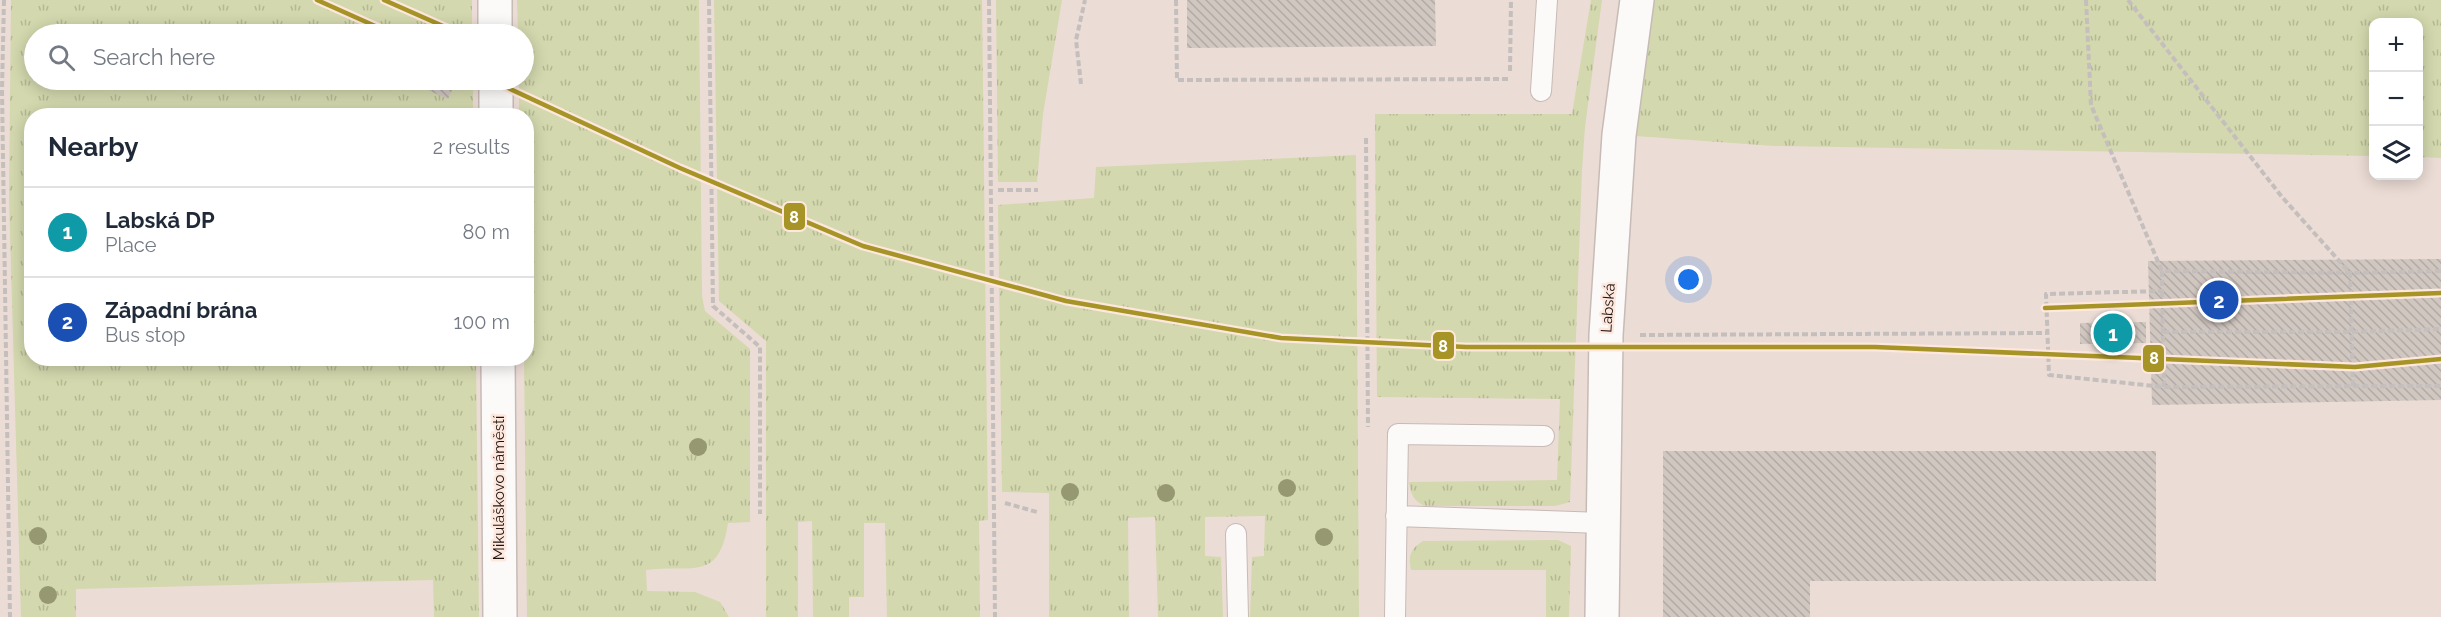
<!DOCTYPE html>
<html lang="en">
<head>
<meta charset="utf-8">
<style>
  body { margin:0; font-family:Raleway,sans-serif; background:#f6f6f7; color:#1f2937 }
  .controls { position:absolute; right:18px; top:18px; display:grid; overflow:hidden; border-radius:12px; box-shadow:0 3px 15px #0003 }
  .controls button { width:54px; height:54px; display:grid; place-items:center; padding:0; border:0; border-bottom:2px solid #e0e1e3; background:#fff; color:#1f2937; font:30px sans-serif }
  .you { position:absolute; left:1689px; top:280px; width:21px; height:21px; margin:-15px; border:4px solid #fff; border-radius:50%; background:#1a73e8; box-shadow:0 0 0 9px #1a73e833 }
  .badge { display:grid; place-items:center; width:39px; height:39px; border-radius:50%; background:#db2777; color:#fff; font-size:20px; font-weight:700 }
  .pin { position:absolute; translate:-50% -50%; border:3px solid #fff; box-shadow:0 2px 6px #0006 }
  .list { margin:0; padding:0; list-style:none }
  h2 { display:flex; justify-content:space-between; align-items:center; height:78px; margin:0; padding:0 24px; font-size:26px }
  h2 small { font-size:20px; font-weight:400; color:#747a83 }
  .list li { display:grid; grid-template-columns:39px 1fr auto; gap:18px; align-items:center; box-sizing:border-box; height:90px; padding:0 24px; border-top:2px solid #e0e1e3 }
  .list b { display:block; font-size:22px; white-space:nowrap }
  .list p { margin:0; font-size:20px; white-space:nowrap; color:#747a83 }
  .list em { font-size:20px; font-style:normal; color:#747a83 }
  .icon { flex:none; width:33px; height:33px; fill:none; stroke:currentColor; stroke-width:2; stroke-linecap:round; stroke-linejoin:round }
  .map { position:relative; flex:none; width:2441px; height:617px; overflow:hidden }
  .search { position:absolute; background:#fff; box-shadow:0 3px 15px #0003; left:24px; top:24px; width:510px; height:66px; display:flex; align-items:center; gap:15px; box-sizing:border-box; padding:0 21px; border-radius:33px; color:#747a83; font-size:22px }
  .panel { position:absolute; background:#fff; box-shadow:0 3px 15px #0003; left:24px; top:108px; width:510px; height:258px; border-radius:24px }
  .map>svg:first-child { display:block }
</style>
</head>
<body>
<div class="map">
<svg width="2441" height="617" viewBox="0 0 2441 617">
  <defs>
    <pattern id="grass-tufts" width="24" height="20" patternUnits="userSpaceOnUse" patternTransform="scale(1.5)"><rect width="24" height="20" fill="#d3d8ae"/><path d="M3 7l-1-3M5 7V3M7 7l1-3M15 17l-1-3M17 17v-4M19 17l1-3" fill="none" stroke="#b5b894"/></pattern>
    <pattern id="building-back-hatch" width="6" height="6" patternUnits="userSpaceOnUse" patternTransform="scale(1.5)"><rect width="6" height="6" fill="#d1c7c1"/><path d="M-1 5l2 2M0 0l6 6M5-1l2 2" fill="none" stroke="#b3aaa5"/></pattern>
  </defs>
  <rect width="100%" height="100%" fill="#ebdcd5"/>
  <path fill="url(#grass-tufts)" d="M11,0H472V34H34V80H473V115L32,116V358L476,359L479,617H434L433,580L76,589V617H21L9,197Z
    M517,0H699L702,296L705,311L750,349V522L728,523C719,583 692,564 646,570L647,591L695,592L720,602L729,617H527L524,359L526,358V116L519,115V80H524V34H518Z
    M714,0H982L988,520L979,521L980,617H887L885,523H864V597H849V617H813L812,521L798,522V617H766V341L719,301Z
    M996,0H1062L1043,114L1037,182H998Z
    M1591,0H1602L1585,127L1582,170L1570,502L1555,506H1425C1413,501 1411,494 1409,482L1557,480L1560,399L1377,397L1375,114H1572Z
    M1653,0H2441V158L2419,157L2418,22H2374L2373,156L1774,146L1636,136Z
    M1356,155L1359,617H1250L1252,557L1264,556L1265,516L1205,517V556L1221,557L1223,617H1158L1155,517L1128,518L1129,617H1049V493L1002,492L998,205L1094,198L1096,167Z
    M1558,540L1571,546L1569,617H1546V570H1411C1408,556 1410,549 1423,541Z"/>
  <path fill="url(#building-back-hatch)" d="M1187,0H1435L1436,46L1187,48Z
    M418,80H450L456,82L448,99L416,85Z
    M2441,259V400L2152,405L2148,261Z
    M2146,322V343L2080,344V323Z
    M1663,451H2156V581H1810V617H1663Z"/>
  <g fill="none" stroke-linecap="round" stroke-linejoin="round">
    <defs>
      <path id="lane" d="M1541,91L1547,0
        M1396,516L1602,523
        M1236,534L1238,617
        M1395,617L1398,434L1544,436"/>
      <path id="street" d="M495,0V34
        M496,80V116
        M498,358L500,617
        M1602,617L1606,335L1619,135L1637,0"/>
    </defs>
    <use href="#lane" stroke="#c7bbb6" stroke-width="22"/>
    <use href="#street" stroke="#c7bbb6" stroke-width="36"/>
    <path stroke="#c4bfbd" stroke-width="4" stroke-dasharray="6 3" stroke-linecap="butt" d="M4,0L2,90L10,617
      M709,0L713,306L760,347V514
      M989,0L995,617
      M1176,0L1177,80L1510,79
      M2086,0L2091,105L2162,271
      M2128,0L2282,197L2350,273L2353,387
      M1510,71L1511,0
      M1081,84L1076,40L1085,0
      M1366,138L1368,427
      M998,190H1038
      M2441,271L2350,273L2162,271V291L2046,294L2049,375L2164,387L2441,386
      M2162,291L2164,387
      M2163,332H2351L2441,329
      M1640,335L2048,333
      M1005,503L1037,512"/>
    <use href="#lane" stroke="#fcfaf9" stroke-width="20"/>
    <use href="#street" stroke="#fcfaf9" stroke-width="33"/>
    <defs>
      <path id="tram-1" d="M317,0L393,34
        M384,0L461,34
        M491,80L680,168L863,246L1066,301L1281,338L1466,347H1875L2355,367L2441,359
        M2045,308L2441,293"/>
    </defs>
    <use href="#tram-1" stroke="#fee7dd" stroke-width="9"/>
    <use href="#tram-1" stroke="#a69427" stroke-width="4.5"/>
  </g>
  <g fill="#959871">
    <circle cx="698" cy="447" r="9"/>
    <circle cx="1287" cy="488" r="9"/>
    <circle cx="1070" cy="492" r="9"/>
    <circle cx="1166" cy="493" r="9"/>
    <circle cx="38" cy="536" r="9"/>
    <circle cx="1324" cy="537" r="9"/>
    <circle cx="48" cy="595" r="9"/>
  </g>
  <g text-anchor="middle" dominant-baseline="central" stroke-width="5" stroke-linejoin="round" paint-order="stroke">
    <g font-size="15" fill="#1c130f" stroke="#fee7dd">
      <text transform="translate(1608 308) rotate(-86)">Labská</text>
      <text transform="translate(499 488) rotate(-90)">Mikuláškovo náměstí</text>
    </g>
  </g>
  <g stroke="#fee7dd" stroke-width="2">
    <rect x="783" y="202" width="23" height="29" rx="6" fill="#a69427"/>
    <rect x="1432" y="331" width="23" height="29" rx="6" fill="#a69427"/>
    <rect x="2142" y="344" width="23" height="29" rx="6" fill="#a69427"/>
  </g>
  <g font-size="16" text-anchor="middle" font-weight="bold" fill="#fff">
    <text x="794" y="223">8</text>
    <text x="1443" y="352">8</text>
    <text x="2154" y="364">8</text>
  </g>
</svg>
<div class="controls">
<button>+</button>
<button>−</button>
<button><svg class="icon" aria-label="layers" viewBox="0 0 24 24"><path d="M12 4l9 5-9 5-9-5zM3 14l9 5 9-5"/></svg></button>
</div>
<div class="you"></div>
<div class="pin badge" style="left:2113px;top:333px;background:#0f9aa8">1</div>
<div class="pin badge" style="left:2219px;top:300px;background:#1a4fb4">2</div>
<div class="search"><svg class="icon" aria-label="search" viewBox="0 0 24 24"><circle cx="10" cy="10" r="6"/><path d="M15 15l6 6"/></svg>Search here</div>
<section class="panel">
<h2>Nearby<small>2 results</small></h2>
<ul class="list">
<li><span class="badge" style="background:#0f9aa8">1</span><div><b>Labská DP</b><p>Place</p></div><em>80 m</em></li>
<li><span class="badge" style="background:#1a4fb4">2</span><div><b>Západní brána</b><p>Bus stop</p></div><em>100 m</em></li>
</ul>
</section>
</div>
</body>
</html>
